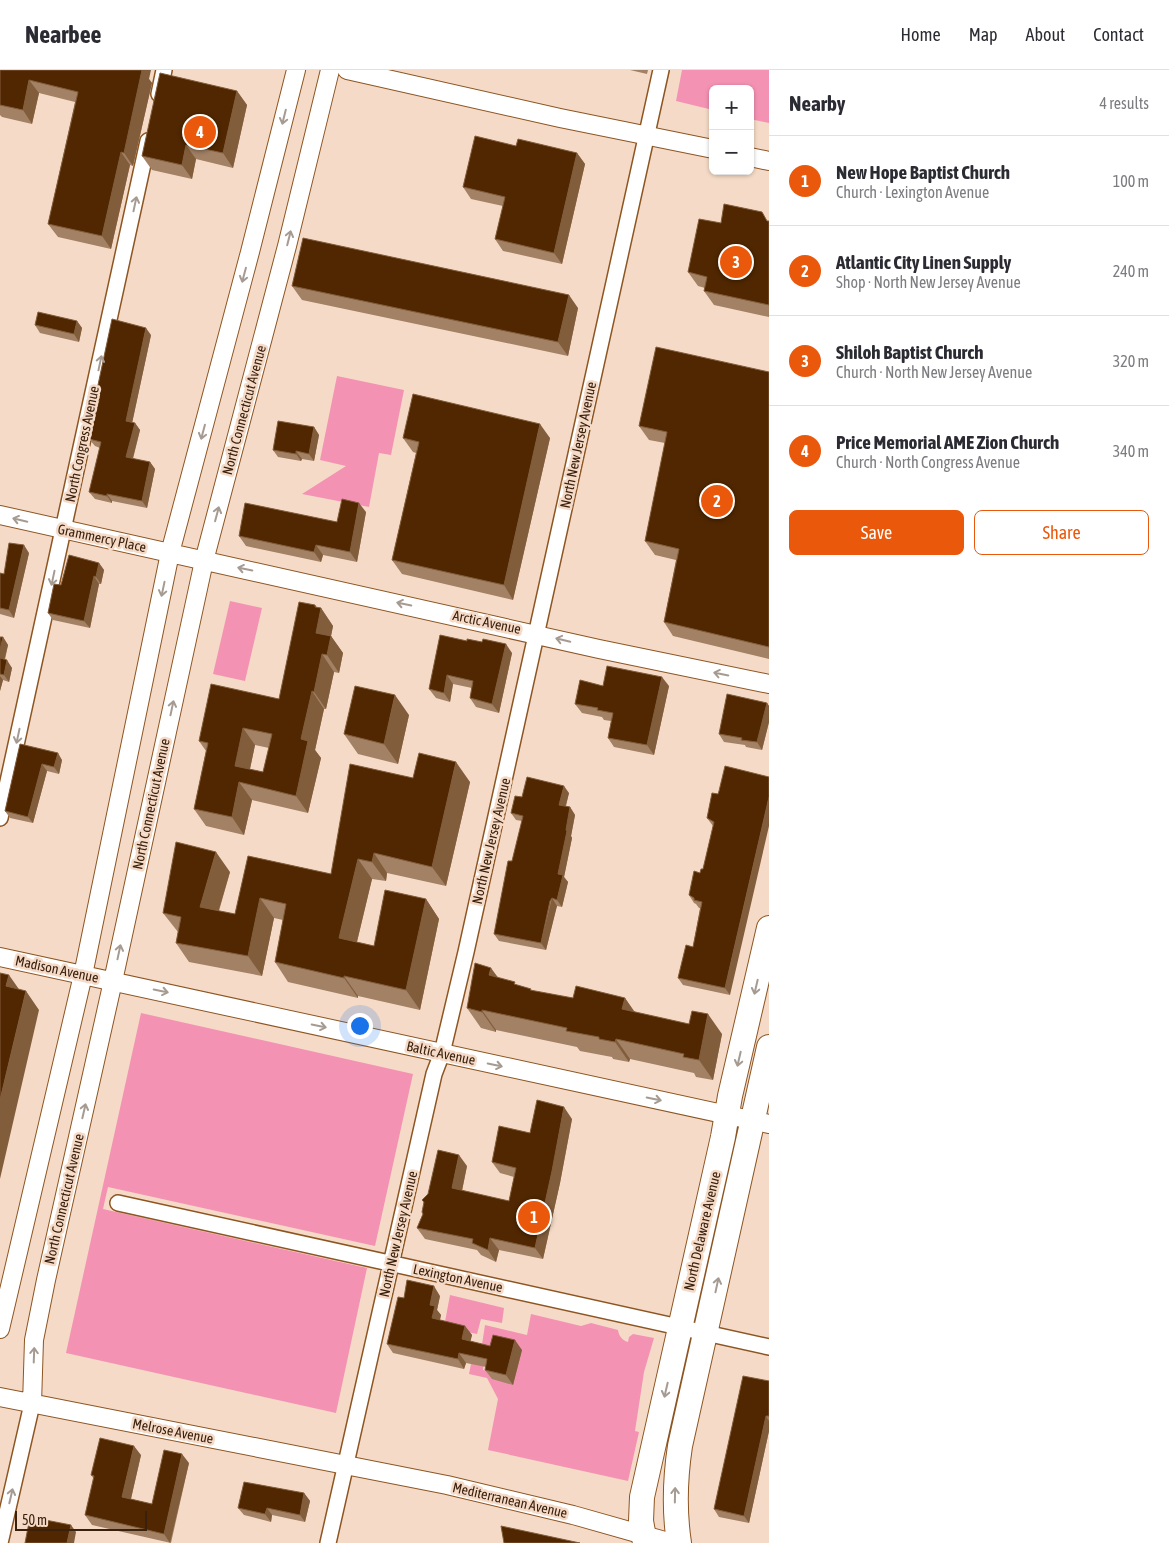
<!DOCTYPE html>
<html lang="en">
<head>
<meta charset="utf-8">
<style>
  body { margin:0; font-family:"Asap Condensed",sans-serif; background:#f2f2f3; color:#2b2b33 }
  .controls { position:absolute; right:15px; top:15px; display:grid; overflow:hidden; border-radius:8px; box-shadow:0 1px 4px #0004 }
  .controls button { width:45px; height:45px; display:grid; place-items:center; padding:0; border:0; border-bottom:1px solid #e1e1e2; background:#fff; color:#2b2b33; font:25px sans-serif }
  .scale { position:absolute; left:15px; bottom:12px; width:132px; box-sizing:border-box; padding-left:5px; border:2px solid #3a210d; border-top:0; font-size:14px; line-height:18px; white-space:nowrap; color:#3a210d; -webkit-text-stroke:4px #f5dbc7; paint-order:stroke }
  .you { position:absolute; left:359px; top:955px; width:18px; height:18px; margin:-12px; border:4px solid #fff; border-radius:50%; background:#1a73e8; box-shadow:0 0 0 8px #1a73e833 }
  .badge { display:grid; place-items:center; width:32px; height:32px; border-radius:50%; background:#ea580c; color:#fff; font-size:16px; font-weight:700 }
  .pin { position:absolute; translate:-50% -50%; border:2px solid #fff; box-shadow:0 1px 5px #0006 }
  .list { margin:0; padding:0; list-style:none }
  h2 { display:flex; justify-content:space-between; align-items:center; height:65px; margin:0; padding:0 20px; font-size:21px }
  h2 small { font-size:16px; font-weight:400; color:#7c7c81 }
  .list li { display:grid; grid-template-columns:32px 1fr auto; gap:15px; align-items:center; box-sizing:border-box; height:90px; padding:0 20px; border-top:1px solid #e1e1e2 }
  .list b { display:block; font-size:19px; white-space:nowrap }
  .list p { margin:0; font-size:16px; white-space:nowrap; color:#7c7c81 }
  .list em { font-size:16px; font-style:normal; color:#7c7c81 }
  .actions { display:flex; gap:10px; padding:15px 20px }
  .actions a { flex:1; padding:11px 0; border:1px solid #ea580c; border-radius:8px; text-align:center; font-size:18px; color:#ea580c }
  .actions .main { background:#ea580c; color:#fff }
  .map { position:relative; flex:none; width:769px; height:1473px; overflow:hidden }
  header { display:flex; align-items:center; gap:30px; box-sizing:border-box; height:70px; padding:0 25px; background:#fff; border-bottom:1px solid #e1e1e2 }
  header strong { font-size:24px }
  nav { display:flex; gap:28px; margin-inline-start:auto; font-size:18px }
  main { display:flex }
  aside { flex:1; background:#fff }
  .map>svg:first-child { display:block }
</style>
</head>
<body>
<header>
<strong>Nearbee</strong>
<nav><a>Home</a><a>Map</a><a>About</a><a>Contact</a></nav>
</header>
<main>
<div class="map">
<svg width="769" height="1473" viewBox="0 0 769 1473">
  <rect width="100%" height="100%" fill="#f5dbc7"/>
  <path fill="#f492b3" d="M682,0H769V53L750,49V19H713V40L676,31Z
    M337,306L404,320L391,385L379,383L369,437L302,424L346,396L320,390Z
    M230,531L262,538L245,611L213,604Z
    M141,943L413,1004L375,1176L108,1117L103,1139L367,1198L336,1343L66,1283Z
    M450,1225L504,1238L502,1253L481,1249L477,1264L444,1257Z
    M531,1244L581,1256L591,1253L618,1260C619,1266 622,1270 628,1272L629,1267L633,1264L654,1268L644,1302L635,1361L639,1362L628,1411L488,1380L498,1329L487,1308L469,1304L472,1289L484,1292L483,1300L493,1302L481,1281L485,1255L527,1265Z"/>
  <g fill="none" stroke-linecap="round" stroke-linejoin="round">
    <defs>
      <path id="minor" d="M159,24L164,0
        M0,748L148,71
        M118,1133L769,1277
        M0,1473L32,1334
        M328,1473L434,1004L442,983L466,882L661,0"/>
      <path id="tertiary" d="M347,0L560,48L713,79
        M750,87L769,91
        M0,445L599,579L769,614
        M0,887L769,1054
        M0,1259L83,905L170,483L250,182L296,0
        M0,1327L447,1415L573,1445L672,1473
        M32,1334L34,1270L46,1210L113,911L204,491L287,176L330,0"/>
      <path id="trunk" d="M645,1473L641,1451L642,1427L723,1067L730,1026L769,858
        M679,1473C674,1440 675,1409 680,1376L769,977"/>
    </defs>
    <use href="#minor" stroke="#8d5522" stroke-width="18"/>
    <use href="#tertiary" stroke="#8d5522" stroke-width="20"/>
    <use href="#trunk" stroke="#8d5522" stroke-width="26"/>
    <use href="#minor" stroke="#fff" stroke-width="15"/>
    <use href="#tertiary" stroke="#fff" stroke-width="18"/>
    <use href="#trunk" stroke="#fff" stroke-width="24"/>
  </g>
  <path fill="#a28164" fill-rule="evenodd" d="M0,0L149,9L152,13L133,96L130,95L111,179L58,167L48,154L75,32L39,23L32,54L2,47L0,45Z
    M630,0H648L647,4Z
    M237,21L247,35L233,98L196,89L192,109L152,100L142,86Z
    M516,76L577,83L585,94L562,194L503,181L495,169L503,136L471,129L463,117Z
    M769,151V247L714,235L704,221L705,218L698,216L688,202L721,153Z
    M292,216L578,238L568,286L302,230Z
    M77,251L82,258L79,272L40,263L35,255Z
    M151,265L132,353H135L140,360L133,389L150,392L155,399L147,438L112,431V433L95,429L89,422L100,378L95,376L89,369L98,334L95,329Z
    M769,302V589L673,566L664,552L676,490L655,485L645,471L665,373L649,370L639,356Z
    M314,357L319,365L314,391L302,389L301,391L278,387L273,380Z
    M403,368H550L513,530L402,504L392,490L416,383L413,382Z
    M366,442L357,492L323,485L321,492L246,476L239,466L337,452Z
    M29,483L14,548L0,544V503L4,504Z
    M99,493L104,500L101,514H99L90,558L53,550L48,543L61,515Z
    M315,535L317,538H321L333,556L331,566L343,583L339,603L334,602L326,639H324L315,680L321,688L308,743L252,730L244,765L206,756L194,739L206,681L199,671L279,629ZM255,675L269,678L263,702L250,699Z
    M440,565L512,583L499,643L476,637L470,628L472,618L453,614L450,632L436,628L429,619Z
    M0,567H3L8,575L5,590L12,598L9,612L3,610L0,621Z
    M603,616H669L654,685L614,677L608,668L611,651L604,650L602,647L582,643L575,634Z
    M767,633L769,636V652L762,680L746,677L745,675L724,672L719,664Z
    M409,645L398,694L358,684L344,664Z
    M20,674L62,690L59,704L47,701L33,753L10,748L5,741Z
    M413,708L470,712L446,816L387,803L386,811L372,809L357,872L374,876L426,829L439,849L420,940L358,926V928L288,912L275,892L283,850L274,848L262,906L189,892L176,873L178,862L163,843L230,802L219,841L235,844L248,786L331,804Z
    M569,723L566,736L570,737L575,745L571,766L572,768L564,807L568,812L562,837L557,836L556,839L546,880L499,871L494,864L522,751L516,750L511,743L522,727Z
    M712,723L730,925L683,915L678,908L693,877L700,838H699L696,834L694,833L689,825L700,803L703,799L713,756L707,748Z
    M498,908L517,915L531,919L532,921L573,928H625L634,942L722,964L713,1010L696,1007L694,1003L630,989L629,992L613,989L612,987L580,981L577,977L496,960V962L481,958L467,938Z
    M572,1049L560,1113L543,1189L499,1180L496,1192L481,1185L477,1180L425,1169L417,1158L423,1144L424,1133L422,1130L467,1096L462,1121L509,1131L514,1107L500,1103L492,1092L530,1063Z
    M440,1226L437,1240L441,1245L440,1250L465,1256L472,1265L470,1271L490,1276L522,1280L513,1315L492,1309L485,1300L486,1297L466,1293L464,1299L393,1283L387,1274L404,1228Z
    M769,1311V1361L749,1453L719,1447L714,1439Z
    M141,1385L131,1429L152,1434L189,1393L171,1473L92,1455L85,1445L94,1409L91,1405Z
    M304,1423L310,1431L305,1452L272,1445L271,1452L244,1445L238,1438Z"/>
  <path fill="#825d3c" d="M140,0H151L149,9L152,13L133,96L124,83Z
    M29,10L39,23L32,54L23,40Z
    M237,21L247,35L233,98L223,83Z
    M186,75L196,89L192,109L182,95Z
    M121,82L130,95L111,179L102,166Z
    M577,83L585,94L562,194L554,183Z
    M569,225L578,238L568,286L558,272Z
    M77,251L82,258L79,272L74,264Z
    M146,258L151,265L131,358L126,351Z
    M135,353L140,360L131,395L126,387Z
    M540,354L550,368L513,530L504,515Z
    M314,357L319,365L314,391L309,384Z
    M296,381L302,389L301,391L296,384Z
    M150,392L155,399L147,438L142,431Z
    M107,424L112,431V433L107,426Z
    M359,433L366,442L357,492L350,482Z
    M24,475L29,483L14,548L9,540Z
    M316,475L323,485L321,492L314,482Z
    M99,493L104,500L101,514L96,507Z
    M94,506L99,514L90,558L84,551Z
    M315,535L320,542L321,538L333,556L331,566L343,583L339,603L327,585L316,563Z
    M3,567L8,575L3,595L0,591V580Z
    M506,574L512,583L499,643L492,634Z
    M322,584L334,602L326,639L314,622Z
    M7,590L12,598L9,612L4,605Z
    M447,605L453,614L450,632L444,623Z
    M0,606L3,610L0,621Z
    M662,607L669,616L654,685L647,675Z
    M312,621L324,639L315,680L321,688L308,743L296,726L301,669Z
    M395,625L409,645L398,694L384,674Z
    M767,633L769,636V652L762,680L757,672Z
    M243,658L255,675L247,713L235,696Z
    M58,683L62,690L59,704L54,697Z
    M456,692L470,712L446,816L432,797Z
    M42,694L47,701L33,753L28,747Z
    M239,712L252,730L244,765L232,747Z
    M564,716L569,723L564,742L559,735Z
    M769,727V756L730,925L725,918Z
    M570,737L575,745L571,766L572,768L564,807L568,812L562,837L557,830L558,804Z
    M216,782L230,802L214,856L200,837Z
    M374,783L387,803L386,811L372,792Z
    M358,789L372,809L353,888L339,868Z
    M260,828L274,848L262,906L248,886Z
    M552,828L557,836L546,880L541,873Z
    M426,829L439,849L420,940L406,920Z
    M491,898L505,917L489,905Z
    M9,905L23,925L6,916Z
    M344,906L358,926V928L344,908Z
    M26,921L39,940L0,1109V1030Z
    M625,928L639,948L622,939Z
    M482,940L496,960V962L482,942Z
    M708,944L722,964L713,1010L699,990Z
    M616,969L630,989L629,992L615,972Z
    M564,1037L572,1049L560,1113L543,1189L535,1178Z
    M459,1085L467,1096L460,1130L452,1118Z
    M490,1168L499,1180L496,1192L488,1180Z
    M434,1216L440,1226L437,1240L441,1245L438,1257L432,1248L430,1235Z
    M465,1256L472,1265L469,1278L462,1269Z
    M515,1270L522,1280L513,1315L506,1305Z
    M459,1283L466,1293L464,1299L458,1289Z
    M766,1346L769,1351V1361L749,1453L744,1446Z
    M134,1376L141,1385L129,1437L122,1427Z
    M182,1384L189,1393L170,1473L164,1464Z
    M304,1423L310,1431L305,1452L300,1445Z
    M267,1438L272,1445L271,1452L265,1444Z
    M71,1455L76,1462L74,1473H67Z"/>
  <path fill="#502700" stroke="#825d3c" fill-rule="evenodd" d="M0,0H142L124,83L121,82L102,166L48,154L78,22L29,10L23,40L0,35Z
    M160,3L237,21L223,83L186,75L182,95L142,86Z
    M475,66L516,76L518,69L577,83L554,183L495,169L505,127L463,117Z
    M724,134L762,142L767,151H769V235L704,221L707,207L688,202L699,149L721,153Z
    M303,168L569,225L558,272L292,216Z
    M38,242L77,251L74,264L35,255Z
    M112,249L146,258L126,351L135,353L126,387L150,392L142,431L107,424V426L89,422L101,372L89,369L99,330L95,329Z
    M656,277L769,302V577L664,552L679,479L645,471L667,362L639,356Z
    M413,324L540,354L504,515L392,490L419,372L403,368Z
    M278,351L314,357L309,384L296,381V384L273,380Z
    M342,429L359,433L350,482L316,475L314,482L239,466L245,433L337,452Z
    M9,473L24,475L9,540L0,538V503L4,504Z
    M69,485L99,493L96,507L94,506L84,551L48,543L54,514L61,515Z
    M299,532L315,535V537L321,538L316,563L331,566L327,585L322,584L314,622L312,621L301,669L308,671L296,726L239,712L232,747L194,739L208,673L199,671L211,614L279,629ZM243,658L272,664L263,702L235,696Z
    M440,565L467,571V569L482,572L483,569L506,574L492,634L470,628L473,611L447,605L444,623L429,619Z
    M0,567H3L0,580Z
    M0,588L7,590L4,605L0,604Z
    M607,596L662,607L647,675L608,668L613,643L597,640L598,638L575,634L580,610L603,616Z
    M355,616L395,625L384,674L344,664Z
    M727,624L767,633L757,672L741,670L742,668L719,664Z
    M20,674L58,683L54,697L42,694L28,747L5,741Z
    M419,683L456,692L432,797L374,783L372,792L358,789L339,868L374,876L385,820L426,829L406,920L344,906V908L275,892L286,834L260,828L248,886L176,873L181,847L163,843L176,772L216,782L200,837L235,844L248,786L331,804L350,694L413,708Z
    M725,696L769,707V727L725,918L678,908L686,875L693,877L702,832L694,830V828L689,825L694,801L700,803L701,799H703L714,752L707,748L712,723L718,724L719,721Z
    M527,707L564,716L559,735L570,737L566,760L567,761L558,804L563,805L557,830L552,828L550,831L541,873L494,864L508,791H512L523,746L511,743L515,726L522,727Z
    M475,893L491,898L489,905L515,912L514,914L531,919L530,920L573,928L576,916L625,928L622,939L689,954L692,941L708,944L699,990L683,987L684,984L616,969L615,972L599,969V967L566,961L567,958L482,940V942L467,938Z
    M0,903L9,905L6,916L26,921L0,1030Z
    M537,1030L564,1037L552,1101L535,1178L490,1168L488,1180L472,1173L473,1169L417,1158L423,1144L422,1142L424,1132L422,1130L428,1124L438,1080L459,1085L452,1118L509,1131L516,1098L492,1092L499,1056L530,1063Z
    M407,1210L434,1216L430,1235L435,1236L432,1248L465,1256L462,1269L490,1276L493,1265L515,1270L506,1305L485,1300L487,1289L459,1283L458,1289L387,1274L398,1227L404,1228Z
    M743,1306L769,1311V1346H766L744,1446L714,1439Z
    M100,1368L134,1376L122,1427L152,1434L164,1380L182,1384L164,1464L85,1445L94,1406L91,1405Z
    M244,1412L304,1423L300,1445L267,1438L265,1444L238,1438Z
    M30,1447L71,1455L67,1473H25Z
    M501,1456L580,1473H504Z"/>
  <defs><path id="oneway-shaft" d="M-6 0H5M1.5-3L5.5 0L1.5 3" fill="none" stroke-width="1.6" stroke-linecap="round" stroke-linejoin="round" transform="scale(1.25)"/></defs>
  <g stroke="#a69b92">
    <use href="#oneway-shaft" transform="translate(284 47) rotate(104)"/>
    <use href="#oneway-shaft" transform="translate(135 134) rotate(-78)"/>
    <use href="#oneway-shaft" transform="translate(289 168) rotate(-76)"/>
    <use href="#oneway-shaft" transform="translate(244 205) rotate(105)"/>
    <use href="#oneway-shaft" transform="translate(100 293) rotate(-78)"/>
    <use href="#oneway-shaft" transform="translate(203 362) rotate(105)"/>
    <use href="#oneway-shaft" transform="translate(217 444) rotate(-75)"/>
    <use href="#oneway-shaft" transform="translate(20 450) rotate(-167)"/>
    <use href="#oneway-shaft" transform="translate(245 499) rotate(-168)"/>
    <use href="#oneway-shaft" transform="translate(53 508) rotate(102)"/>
    <use href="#oneway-shaft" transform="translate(163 519) rotate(102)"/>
    <use href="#oneway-shaft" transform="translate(404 534) rotate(-168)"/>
    <use href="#oneway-shaft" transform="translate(563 570) rotate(-166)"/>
    <use href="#oneway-shaft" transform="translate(721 604) rotate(-169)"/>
    <use href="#oneway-shaft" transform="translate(172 638) rotate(-78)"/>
    <use href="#oneway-shaft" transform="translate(18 666) rotate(102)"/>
    <use href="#oneway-shaft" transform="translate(119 882) rotate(-78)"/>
    <use href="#oneway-shaft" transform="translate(756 917) rotate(103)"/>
    <use href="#oneway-shaft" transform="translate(161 921) rotate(12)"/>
    <use href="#oneway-shaft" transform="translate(319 956) rotate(12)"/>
    <use href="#oneway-shaft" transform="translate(739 989) rotate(103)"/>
    <use href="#oneway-shaft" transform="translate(495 995) rotate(12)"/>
    <use href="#oneway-shaft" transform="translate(654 1029) rotate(12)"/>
    <use href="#oneway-shaft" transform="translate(84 1041) rotate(-77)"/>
    <use href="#oneway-shaft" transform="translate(717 1215) rotate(-78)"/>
    <use href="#oneway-shaft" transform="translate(34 1285) rotate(-88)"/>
    <use href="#oneway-shaft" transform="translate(666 1320) rotate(103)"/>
    <use href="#oneway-shaft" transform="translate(675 1425) rotate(-89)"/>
    <use href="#oneway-shaft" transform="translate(11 1426) rotate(-77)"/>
  </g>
  <g text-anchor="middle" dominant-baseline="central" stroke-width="5" stroke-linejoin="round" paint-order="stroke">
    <g font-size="14" fill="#3a210d" stroke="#f5dbc7">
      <text transform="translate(244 340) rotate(-75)">North Connecticut Avenue</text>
      <text transform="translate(82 374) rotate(-78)">North Congress Avenue</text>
      <text transform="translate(578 375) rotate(-78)">North New Jersey Avenue</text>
      <text transform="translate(102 468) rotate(12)">Grammercy Place</text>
      <text transform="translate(487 552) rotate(12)">Arctic Avenue</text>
      <text transform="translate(151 734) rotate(-78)">North Connecticut Avenue</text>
      <text transform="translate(491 771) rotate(-77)">North New Jersey Avenue</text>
      <text transform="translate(57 899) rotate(12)">Madison Avenue</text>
      <text transform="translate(441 983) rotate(12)">Baltic Avenue</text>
      <text transform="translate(64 1129) rotate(-77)">North Connecticut Avenue</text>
      <text transform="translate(702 1161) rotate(-77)">North Delaware Avenue</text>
      <text transform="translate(398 1164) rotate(-77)">North New Jersey Avenue</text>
      <text transform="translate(458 1208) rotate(12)">Lexington Avenue</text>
      <text transform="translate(173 1361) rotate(11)">Melrose Avenue</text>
      <text transform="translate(510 1430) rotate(13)">Mediterranean Avenue</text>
    </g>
  </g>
</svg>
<div class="controls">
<button>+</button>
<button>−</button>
</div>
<div class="scale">50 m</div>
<div class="you"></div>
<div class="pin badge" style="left:534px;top:1147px">1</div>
<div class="pin badge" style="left:717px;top:431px">2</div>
<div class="pin badge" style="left:736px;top:192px">3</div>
<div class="pin badge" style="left:200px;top:62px">4</div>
</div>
<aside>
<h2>Nearby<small>4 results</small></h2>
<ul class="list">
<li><span class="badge">1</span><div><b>New Hope Baptist Church</b><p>Church · Lexington Avenue</p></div><em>100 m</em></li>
<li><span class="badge">2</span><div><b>Atlantic City Linen Supply</b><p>Shop · North New Jersey Avenue</p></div><em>240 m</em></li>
<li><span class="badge">3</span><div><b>Shiloh Baptist Church</b><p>Church · North New Jersey Avenue</p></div><em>320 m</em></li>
<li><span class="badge">4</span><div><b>Price Memorial AME Zion Church</b><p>Church · North Congress Avenue</p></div><em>340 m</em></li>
</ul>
<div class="actions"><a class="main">Save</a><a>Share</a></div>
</aside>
</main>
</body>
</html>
